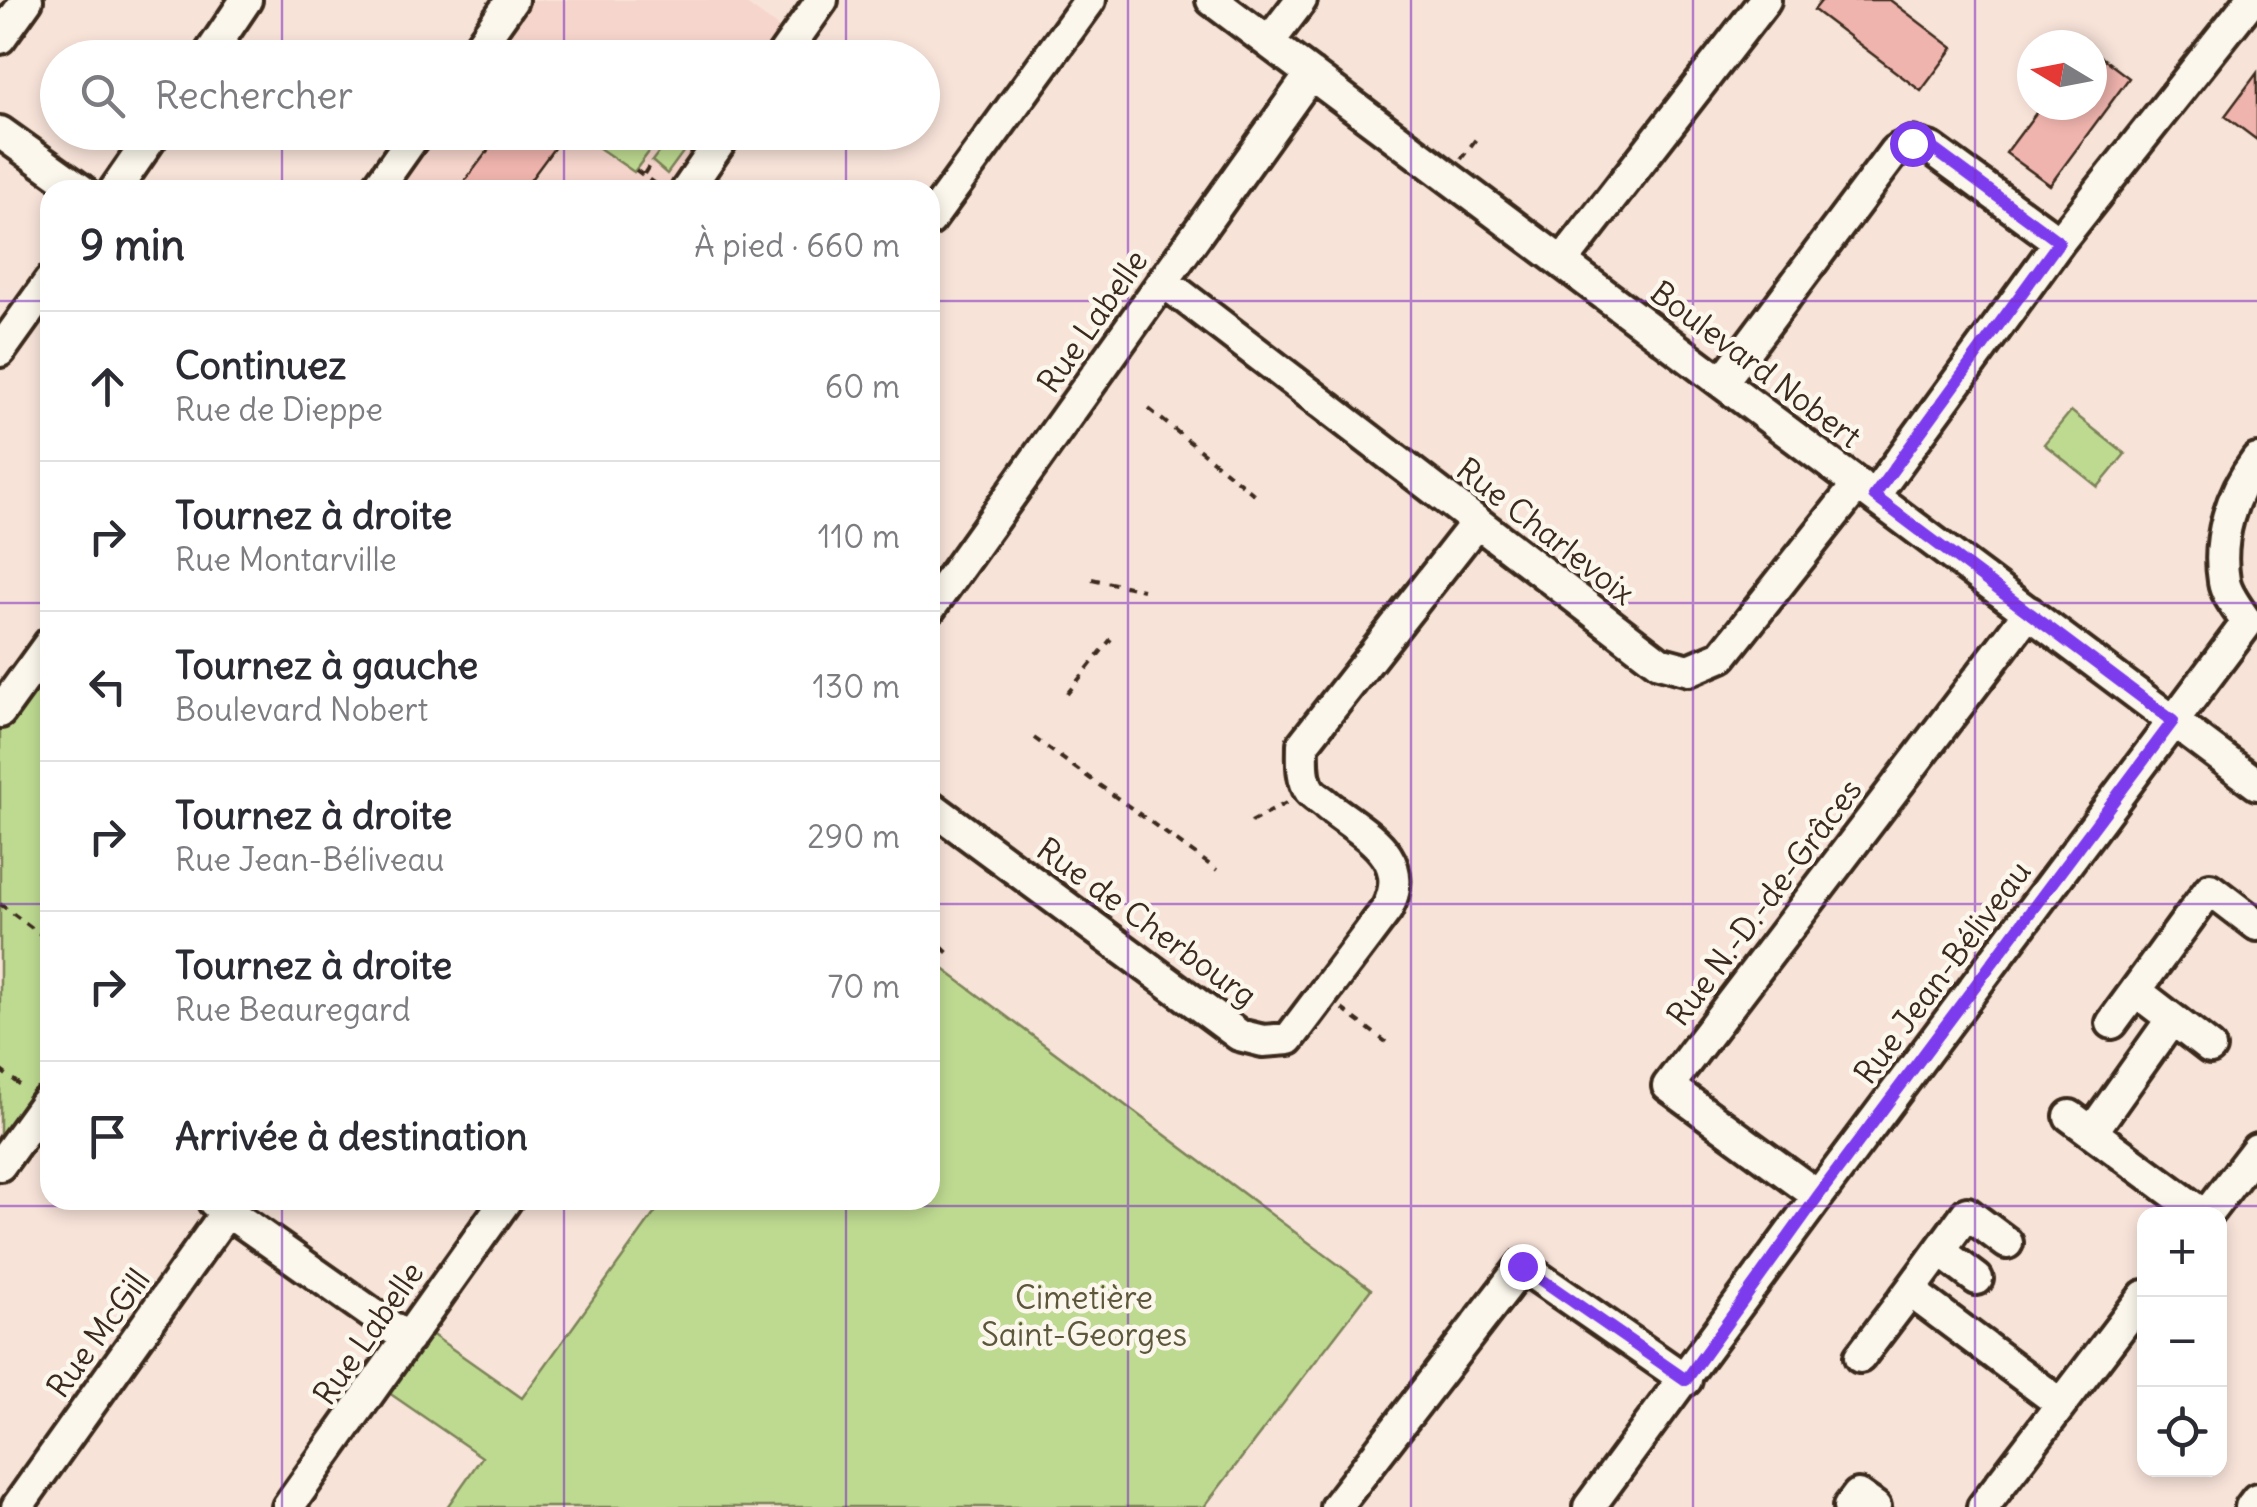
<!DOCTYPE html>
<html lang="fr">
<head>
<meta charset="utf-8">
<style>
  body { margin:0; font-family:Delius,sans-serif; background:#f7f7f7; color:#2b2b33 }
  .controls { position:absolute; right:30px; bottom:30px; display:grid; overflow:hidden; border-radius:20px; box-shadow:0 5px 15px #0003 }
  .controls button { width:90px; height:90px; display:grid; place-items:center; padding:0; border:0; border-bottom:2px solid #e1e1e2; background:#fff; color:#2b2b33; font:50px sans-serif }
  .compass { position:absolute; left:2017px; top:30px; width:90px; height:90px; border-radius:50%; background:#fff; box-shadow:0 5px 15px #0003; rotate:280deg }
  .stop { position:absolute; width:30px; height:30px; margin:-22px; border:8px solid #7c3aed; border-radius:50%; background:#fff }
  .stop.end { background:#7c3aed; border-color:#fff; box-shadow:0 2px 10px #0008 }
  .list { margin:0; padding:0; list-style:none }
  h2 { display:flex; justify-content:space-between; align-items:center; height:130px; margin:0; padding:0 40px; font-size:42px }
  h2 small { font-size:32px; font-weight:400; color:#7c7c81 }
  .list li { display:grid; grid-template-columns:65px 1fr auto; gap:30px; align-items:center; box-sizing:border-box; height:150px; padding:0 40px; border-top:2px solid #e1e1e2 }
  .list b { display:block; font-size:38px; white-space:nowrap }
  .list p { margin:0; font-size:32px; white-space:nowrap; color:#7c7c81 }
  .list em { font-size:32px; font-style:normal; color:#7c7c81 }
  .icon { flex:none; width:55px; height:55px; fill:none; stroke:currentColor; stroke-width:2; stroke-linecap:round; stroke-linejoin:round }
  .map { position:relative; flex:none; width:2257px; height:1507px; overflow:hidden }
  .search { position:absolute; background:#fff; box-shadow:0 5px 15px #0003; left:40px; top:40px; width:900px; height:110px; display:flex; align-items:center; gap:25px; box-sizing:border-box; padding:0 35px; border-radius:55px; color:#7c7c81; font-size:38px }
  .panel { position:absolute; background:#fff; box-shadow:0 5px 15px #0003; left:40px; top:180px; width:900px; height:1030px; border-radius:30px }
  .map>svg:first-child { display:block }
</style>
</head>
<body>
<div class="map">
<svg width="2257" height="1507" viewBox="0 0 2257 1507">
  <rect width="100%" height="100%" fill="#f8e3d9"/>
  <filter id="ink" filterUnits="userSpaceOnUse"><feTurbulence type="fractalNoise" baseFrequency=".01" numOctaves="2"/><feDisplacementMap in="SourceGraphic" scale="20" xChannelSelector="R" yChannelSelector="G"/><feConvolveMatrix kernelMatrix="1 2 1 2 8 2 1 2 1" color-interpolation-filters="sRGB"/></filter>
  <g filter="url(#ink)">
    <path fill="#f6d5cc" d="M512,0H741L794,39L781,57L471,58Z
      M417,133H727L687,190H376Z"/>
    <path fill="#beda91" stroke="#7c8258" stroke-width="2.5" d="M595,132H663V133L634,172L589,141Z
      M673,133H697L667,174L652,161Z
      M2071,411L2125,454L2098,487L2044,444Z
      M50,643V1103L0,1165V712Z
      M930,959L1371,1289L1204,1507H447L482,1457L376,1384L417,1324L522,1398L664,1200H930Z"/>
    <path fill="#f0b4ae" stroke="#3b2a1e" stroke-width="2.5" d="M1822,0H1890L1953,48L1921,91L1814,10Z
      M2092,50L2129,78L2050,185L2006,153L2042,105H2092Z
      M2257,73V140L2225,116Z
      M502,132H566L523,190H458Z"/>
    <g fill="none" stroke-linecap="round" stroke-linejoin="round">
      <defs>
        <path id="minor" d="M1212,0L2257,784
          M0,38L27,0
          M1269,42L1301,0
          M207,58L246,0
          M471,58L512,0
          M781,58L822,0
          M0,132L81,190
          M115,190L155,132
          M376,190L417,132
          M687,190L727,132
          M930,220L1090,0
          M1562,262L1765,0
          M1163,281L1659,662L1689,670L1722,656L1858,484
          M0,351L50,281
          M1722,382L1895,151L1912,143L1932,149L2059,242
          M1874,496L2059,242L2251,0
          M930,608L1311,74
          M0,712L50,643
          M930,806L1239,1035L1263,1041L1289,1039L1387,909C1413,856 1365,835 1328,806C1323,801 1314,796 1310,791C1301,778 1303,759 1303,744L1477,522
          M2136,991L2210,1048
          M2112,1023L2210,889L2257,925
          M2070,1116L2202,1214
          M2092,1132L2172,1019
          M0,1165L45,1103H50
          M1818,1196L1668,1086L2029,612
          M214,1202L408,1339
          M2207,1214L2257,1149
          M2007,1243L1967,1213L1910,1291L2061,1404
          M1940,1251L1977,1279
          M1860,1357L1910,1291
          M17,1507L235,1200
          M288,1507L506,1200
          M1336,1507L1522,1266L1686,1380
          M1589,1507L1818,1196L2247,623C2240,611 2226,595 2224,581C2217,539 2231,494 2257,460
          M1849,1507L1858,1495L1875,1507
          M1983,1507L2144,1296
          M2251,1507L2257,1499"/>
      </defs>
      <use href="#minor" stroke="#3b2a1e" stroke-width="38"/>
      <path stroke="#3b2a1e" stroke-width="4" stroke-dasharray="8 8" stroke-linecap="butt" d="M1461,159L1479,135
        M636,170L663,190
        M644,174L652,161
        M1149,409L1255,495
        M1092,579L1143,590
        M1067,694L1111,639
        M1034,738L1217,870
        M1251,822L1288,802
        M0,904L50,941
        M930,936L950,955
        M1342,1009L1386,1042
        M0,1070L24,1088"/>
      <use href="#minor" stroke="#fbf7ec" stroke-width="30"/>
    </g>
  </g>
  <g fill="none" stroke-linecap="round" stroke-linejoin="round" filter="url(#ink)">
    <path stroke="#7c3aed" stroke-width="12" d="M1522,1266L1686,1380L1818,1196L2173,721L1874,496L2059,242L1932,148L1912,143"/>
  </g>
  <path fill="none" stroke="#7b2cbf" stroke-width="2.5" stroke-opacity="0.55" d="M282,0V58M564,0V58M846,0V58M1128,0V1507M1411,0V1507M1693,0V1507M1975,0V1507M282,132V190M564,132V190M846,132V190M0,301H50M930,301H2257M0,603H50M930,603H2257M0,904H50M930,904H2257M282,1200V1507M564,1200V1507M846,1200V1507M0,1206H2257"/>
  <g text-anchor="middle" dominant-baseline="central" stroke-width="9" stroke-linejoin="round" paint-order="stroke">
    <g font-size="32" fill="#3b2a1e" stroke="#fbf7ec">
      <text transform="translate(1092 321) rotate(-55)">Rue Labelle</text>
      <text transform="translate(1756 364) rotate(37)">Boulevard Nobert</text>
      <text transform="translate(1546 531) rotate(38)">Rue Charlevoix</text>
      <text transform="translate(1764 902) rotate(-53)">Rue N.-D.-de-Grâces</text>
      <text transform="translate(1147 922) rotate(36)">Rue de Cherbourg</text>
      <text transform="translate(1942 972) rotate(-53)">Rue Jean-Béliveau</text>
      <text transform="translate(98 1333) rotate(-54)">Rue McGill</text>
      <text transform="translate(368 1333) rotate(-55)">Rue Labelle</text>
    </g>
    <g font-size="32" fill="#5c563b" stroke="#fbf7ec">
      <text x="1084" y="1297">Cimetière<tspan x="1084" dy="37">Saint-Georges</tspan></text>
    </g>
  </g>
</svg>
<div class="controls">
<button>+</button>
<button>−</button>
<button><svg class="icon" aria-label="locate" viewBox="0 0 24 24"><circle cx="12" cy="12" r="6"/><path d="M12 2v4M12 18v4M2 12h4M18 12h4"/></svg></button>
</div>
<svg class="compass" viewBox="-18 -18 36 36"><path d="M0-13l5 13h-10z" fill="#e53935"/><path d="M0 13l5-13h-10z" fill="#7c7c81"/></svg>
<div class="stop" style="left:1912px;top:143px"></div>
<div class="stop end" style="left:1522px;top:1266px"></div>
<div class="search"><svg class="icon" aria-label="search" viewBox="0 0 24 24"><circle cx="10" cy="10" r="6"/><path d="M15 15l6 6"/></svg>Rechercher</div>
<section class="panel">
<h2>9 min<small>À pied · 660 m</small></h2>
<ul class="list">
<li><svg class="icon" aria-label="ahead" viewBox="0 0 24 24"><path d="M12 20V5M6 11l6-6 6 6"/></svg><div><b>Continuez</b><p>Rue de Dieppe</p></div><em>60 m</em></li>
<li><svg class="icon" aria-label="right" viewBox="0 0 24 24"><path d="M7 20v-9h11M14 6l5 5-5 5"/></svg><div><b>Tournez à droite</b><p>Rue Montarville</p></div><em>110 m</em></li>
<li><svg class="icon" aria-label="left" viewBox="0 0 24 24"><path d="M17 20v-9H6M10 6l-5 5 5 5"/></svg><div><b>Tournez à gauche</b><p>Boulevard Nobert</p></div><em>130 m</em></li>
<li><svg class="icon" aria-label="right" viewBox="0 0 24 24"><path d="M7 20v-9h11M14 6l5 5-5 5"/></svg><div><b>Tournez à droite</b><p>Rue Jean-Béliveau</p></div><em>290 m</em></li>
<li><svg class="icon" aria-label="right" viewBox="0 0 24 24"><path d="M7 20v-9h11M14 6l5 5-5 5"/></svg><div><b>Tournez à droite</b><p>Rue Beauregard</p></div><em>70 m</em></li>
<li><svg class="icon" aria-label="arrive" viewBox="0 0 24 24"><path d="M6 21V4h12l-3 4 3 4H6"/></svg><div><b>Arrivée à destination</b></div></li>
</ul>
</section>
</div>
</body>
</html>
